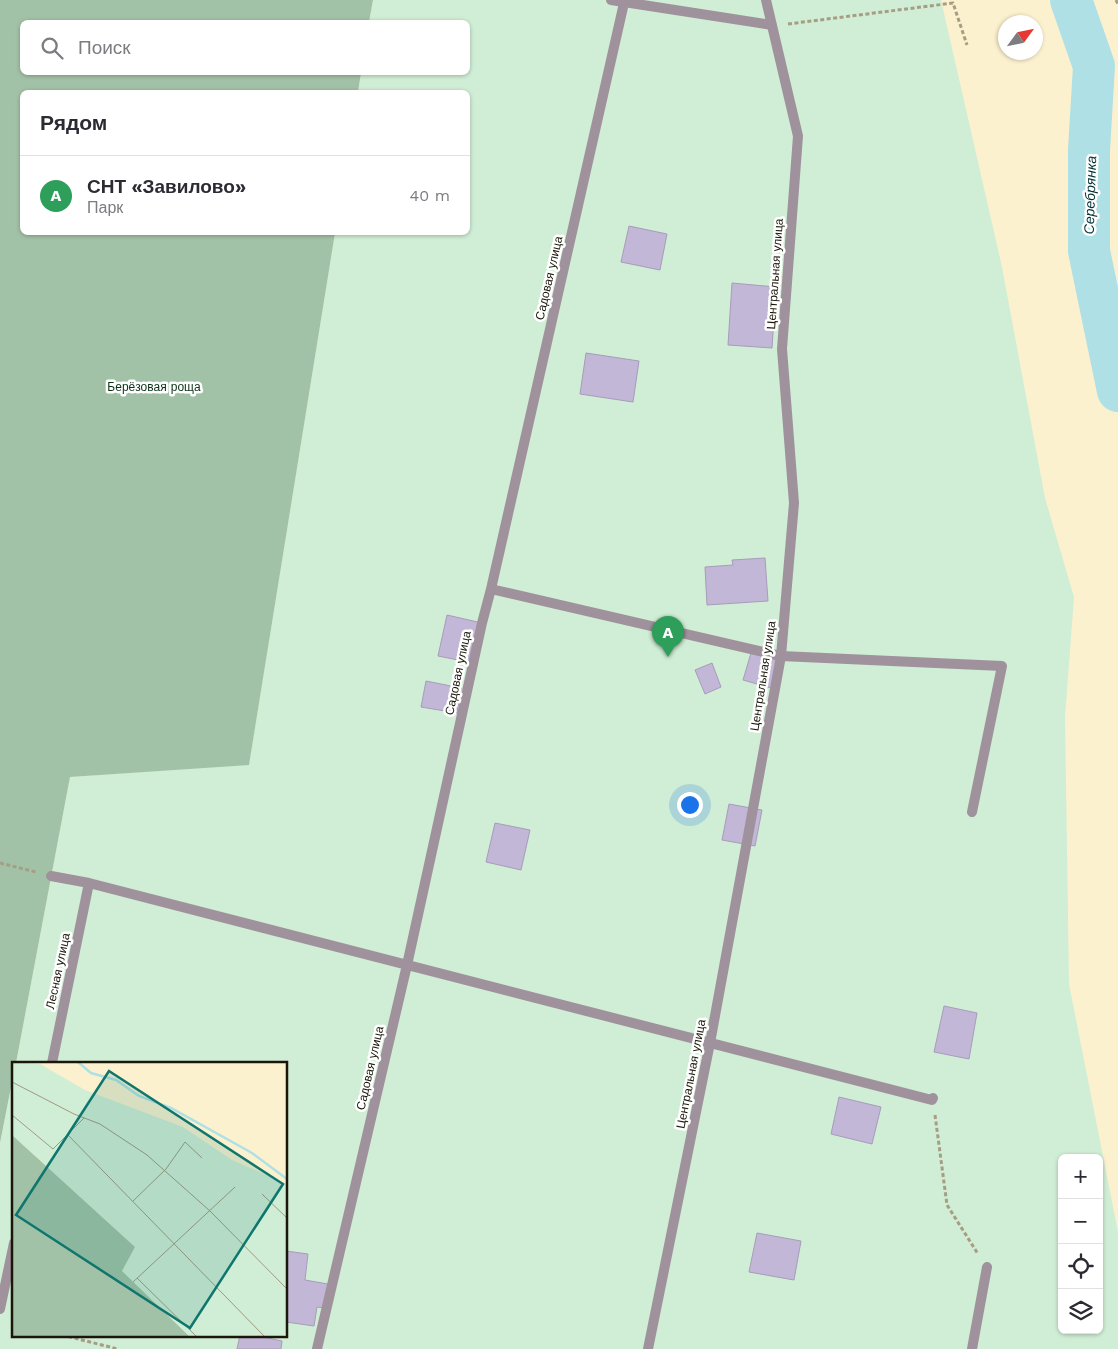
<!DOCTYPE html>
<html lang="ru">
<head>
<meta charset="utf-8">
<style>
  body { margin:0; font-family:"Work Sans",sans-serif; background:#f7f7f7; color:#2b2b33 }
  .controls { position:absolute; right:15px; bottom:15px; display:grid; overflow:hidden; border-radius:8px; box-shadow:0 1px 4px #0004 }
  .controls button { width:45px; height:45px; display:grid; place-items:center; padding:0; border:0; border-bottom:1px solid #e1e1e2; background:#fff; color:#2b2b33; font:25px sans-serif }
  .compass { position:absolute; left:998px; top:15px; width:45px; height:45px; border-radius:50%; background:#fff; box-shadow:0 1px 4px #0004; rotate:57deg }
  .you { position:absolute; left:689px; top:804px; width:18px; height:18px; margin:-12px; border:4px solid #fff; border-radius:50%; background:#1a73e8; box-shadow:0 0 0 8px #1a73e833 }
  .badge { display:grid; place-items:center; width:32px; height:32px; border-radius:50%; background:#db2777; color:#fff; font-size:16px; font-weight:700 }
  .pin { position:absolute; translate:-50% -41px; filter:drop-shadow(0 1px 2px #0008) }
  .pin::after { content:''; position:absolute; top:26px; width:18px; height:15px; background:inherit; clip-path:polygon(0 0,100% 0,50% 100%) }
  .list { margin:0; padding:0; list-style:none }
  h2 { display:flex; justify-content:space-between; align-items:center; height:65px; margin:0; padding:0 20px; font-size:21px }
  h2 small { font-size:16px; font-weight:400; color:#7c7c81 }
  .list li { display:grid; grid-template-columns:32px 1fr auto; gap:15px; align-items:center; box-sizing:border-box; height:80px; padding:0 20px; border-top:1px solid #e1e1e2 }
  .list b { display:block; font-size:19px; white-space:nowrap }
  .list p { margin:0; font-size:16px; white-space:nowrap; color:#7c7c81 }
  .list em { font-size:16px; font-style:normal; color:#7c7c81 }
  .icon { flex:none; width:28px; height:28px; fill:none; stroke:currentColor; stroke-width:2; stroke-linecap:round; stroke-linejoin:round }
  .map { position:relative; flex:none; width:1118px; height:1349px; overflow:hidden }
  .search { position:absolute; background:#fff; box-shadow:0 1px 4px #0004; left:20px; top:20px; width:450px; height:55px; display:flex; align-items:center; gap:12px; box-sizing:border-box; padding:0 18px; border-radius:8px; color:#7c7c81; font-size:19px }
  .panel { position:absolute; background:#fff; box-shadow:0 1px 4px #0004; left:20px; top:90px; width:450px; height:145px; border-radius:8px }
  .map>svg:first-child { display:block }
</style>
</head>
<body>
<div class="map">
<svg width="1118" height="1349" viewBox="0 0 1118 1349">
  <rect width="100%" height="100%" fill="#fcf1cf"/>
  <path fill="#d0edd5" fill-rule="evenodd" d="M373,0H941L1002,267L1045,498L1074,597L1065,717L1069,984L1118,1232V1349H0V1144L14,1072V1335H286V1063H16L70,777L249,764L335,233L468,232V92H358L361,73L468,72V22H369ZM1062,1158H1099V1330H1062Z"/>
  <path fill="#a2c2a7" d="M0,0H373L369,22H22V72L361,73L358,92H22V232L335,233L249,765L70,777L16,1063H14V1072L0,1143Z"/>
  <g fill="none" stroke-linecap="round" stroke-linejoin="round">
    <path stroke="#afe0e5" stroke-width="42" d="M1071,0L1094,66L1089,150V251L1118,391"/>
  </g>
  <path fill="#c3b7d7" stroke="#a79cba" d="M629,226L667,234L660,270L621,262Z
    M732,283L776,287L772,348L728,345Z
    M586,353L639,361L633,402L580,394Z
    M765,558L768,601L707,605L705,567L733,565L732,560Z
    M447,615L482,623L473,663L438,656Z
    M751,653L779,661L771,688L743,680Z
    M712,663L721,687L705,694L695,670Z
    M426,681L461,688L457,713L421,707Z
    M729,804L762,810L755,846L722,840Z
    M495,823L530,830L521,870L486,862Z
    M944,1006L977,1013L969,1059L934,1052Z
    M839,1097L881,1107L872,1144L831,1134Z
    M757,1233L801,1241L794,1280L749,1272Z
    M286,1251L308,1254L305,1280L328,1284L325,1308L317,1307L314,1326L286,1322Z
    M240,1335H254L282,1341L281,1349H237Z"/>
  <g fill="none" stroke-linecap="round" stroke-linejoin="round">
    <path stroke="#a69e84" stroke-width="3" stroke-dasharray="4 2.5" stroke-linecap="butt" d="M1116,0L1118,4
      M788,24L953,3L967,45
      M0,863L36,872
      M935,1115L947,1205L978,1254
      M62,1335L118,1349"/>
    <path stroke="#9f929d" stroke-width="10" d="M611,0L772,25
      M491,589L781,656L1002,666L972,812
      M51,876L89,883L932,1100L933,1098
      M52,1063L89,883
      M0,1309L14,1243
      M317,1349L407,965L482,623L491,589L624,3
      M648,1349L710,1043L781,656L794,503L782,349L798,136L766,0
      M972,1349L987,1267"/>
  </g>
  <g text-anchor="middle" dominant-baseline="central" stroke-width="5" stroke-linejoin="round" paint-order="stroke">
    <g font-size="12" fill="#1a160a" stroke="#fefffe">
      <text transform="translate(775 274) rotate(-86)">Центральная улица</text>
      <text transform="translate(549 278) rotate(-77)">Садовая улица</text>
      <text transform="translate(458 673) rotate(-78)">Садовая улица</text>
      <text transform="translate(763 676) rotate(-81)">Центральная улица</text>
      <text transform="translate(58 971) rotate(-78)">Лесная улица</text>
      <text transform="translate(370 1068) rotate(-77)">Садовая улица</text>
      <text transform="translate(691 1074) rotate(-79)">Центральная улица</text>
    </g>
    <g font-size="12" fill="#0b3217" stroke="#fefffe">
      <text x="154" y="387">Берёзовая роща</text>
    </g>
    <g font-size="14" font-style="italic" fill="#003034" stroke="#fefffe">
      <text transform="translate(1090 195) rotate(-88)">Серебрянка</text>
    </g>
  </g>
  <g transform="translate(12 1062)">
    <rect width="275" height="275" fill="#fcf1cf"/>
    <path d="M0,0L28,2L73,28L171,65L220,98L275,122V270L270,275H178L110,209L123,185L0,73Z" fill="#d0edd5"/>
    <path d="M0,73L123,185L110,209L178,275H0Z" fill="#a2c2a7"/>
    <path fill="none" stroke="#afe0e5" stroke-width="2.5" d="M66,0L79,11L104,18L127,34L159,46L240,91L275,117"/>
    <path fill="none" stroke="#a29980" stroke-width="1" d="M0,20L62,52L88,62L135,93L198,149L275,227M0,53L41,87L72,56M56,73L253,275M250,132L275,156M121,139L154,107L173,80L190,96M125,216L185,275M121,220L223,125"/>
    <path fill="#0f766e" fill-opacity="0.15" stroke="#0f766e" stroke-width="2.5" d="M97,9L271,122L178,266L4,153Z"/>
    <rect width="275" height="275" fill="none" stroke="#1a160a" stroke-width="2.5"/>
  </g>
</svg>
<div class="controls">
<button>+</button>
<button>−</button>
<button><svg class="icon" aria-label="locate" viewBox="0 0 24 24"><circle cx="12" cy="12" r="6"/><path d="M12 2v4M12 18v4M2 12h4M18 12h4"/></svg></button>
<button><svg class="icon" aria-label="layers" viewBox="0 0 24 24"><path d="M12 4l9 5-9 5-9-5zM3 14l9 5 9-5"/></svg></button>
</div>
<svg class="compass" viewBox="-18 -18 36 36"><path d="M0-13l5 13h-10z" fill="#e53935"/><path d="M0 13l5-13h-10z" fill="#7c7c81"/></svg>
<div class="you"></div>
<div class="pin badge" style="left:668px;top:657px;background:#2e9e5b">A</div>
<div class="search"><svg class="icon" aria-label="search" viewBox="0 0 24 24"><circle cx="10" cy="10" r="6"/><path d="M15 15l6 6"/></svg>Поиск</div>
<section class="panel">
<h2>Рядом<small></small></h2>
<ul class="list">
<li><span class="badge" style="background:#2e9e5b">A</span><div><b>СНТ «Завилово»</b><p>Парк</p></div><em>40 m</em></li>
</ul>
</section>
</div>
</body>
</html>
